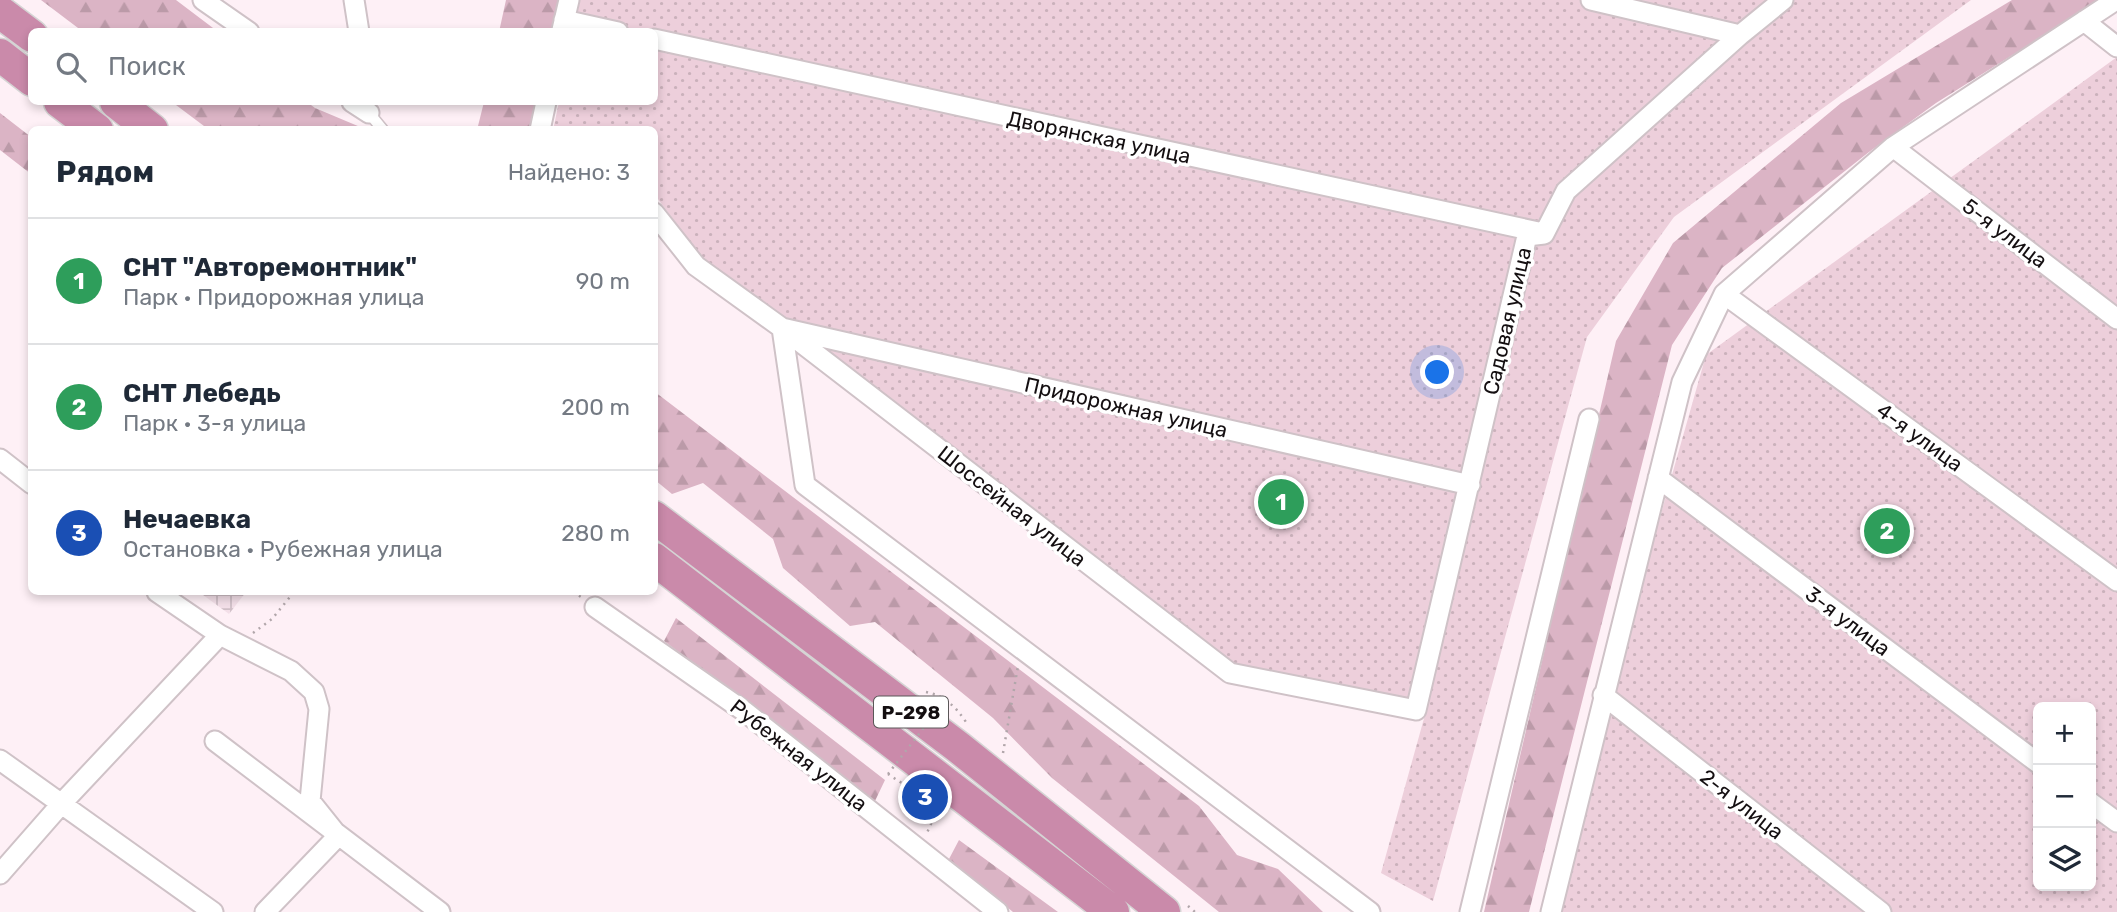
<!DOCTYPE html>
<html lang="ru">
<head>
<meta charset="utf-8">
<style>
  body { margin:0; font-family:Rubik,sans-serif; background:#f6f6f7; color:#1f2937 }
  .controls { position:absolute; right:21px; bottom:21px; display:grid; overflow:hidden; border-radius:10px; box-shadow:0 4px 10px #0003 }
  .controls button { width:63px; height:63px; display:grid; place-items:center; padding:0; border:0; border-bottom:2px solid #e0e1e3; background:#fff; color:#1f2937; font:35px sans-serif }
  .you { position:absolute; left:1438px; top:373px; width:24px; height:24px; margin:-18px; border:5px solid #fff; border-radius:50%; background:#1a73e8; box-shadow:0 0 0 10px #1a73e833 }
  .badge { display:grid; place-items:center; width:46px; height:46px; border-radius:50%; background:#40888c; color:#fff; font-size:23px; font-weight:700 }
  .pin { position:absolute; translate:-50% -50%; border:4px solid #fff; box-shadow:0 2px 7px #0006 }
  .list { margin:0; padding:0; list-style:none }
  h2 { display:flex; justify-content:space-between; align-items:center; height:91px; margin:0; padding:0 28px; font-size:30px }
  h2 small { font-size:23px; font-weight:400; color:#747a83 }
  .list li { display:grid; grid-template-columns:46px 1fr auto; gap:21px; align-items:center; box-sizing:border-box; height:126px; padding:0 28px; border-top:2px solid #e0e1e3 }
  .list b { display:block; font-size:26px; white-space:nowrap }
  .list p { margin:0; font-size:23px; white-space:nowrap; color:#747a83 }
  .list em { font-size:23px; font-style:normal; color:#747a83 }
  .icon { flex:none; width:38px; height:38px; fill:none; stroke:currentColor; stroke-width:2; stroke-linecap:round; stroke-linejoin:round }
  .map { position:relative; flex:none; width:2117px; height:912px; overflow:hidden }
  .search { position:absolute; background:#fff; box-shadow:0 4px 10px #0003; left:28px; top:28px; width:630px; height:77px; display:flex; align-items:center; gap:18px; box-sizing:border-box; padding:0 24px; border-radius:10px; color:#747a83; font-size:26px }
  .panel { position:absolute; background:#fff; box-shadow:0 4px 10px #0003; left:28px; top:126px; width:630px; height:469px; border-radius:10px }
  .map>svg:first-child { display:block }
</style>
</head>
<body>
<div class="map">
<svg width="2117" height="912" viewBox="0 0 2117 912">
  <defs>
    <pattern id="industrial-grid" width="8" height="8" patternUnits="userSpaceOnUse" patternTransform="scale(1.75)"><rect width="8" height="8" fill="#f3dfe8"/><path d="M0 4h8M4 0v8" fill="none" stroke="#cfbec6"/></pattern>
    <pattern id="forest-firs" width="22" height="20" patternUnits="userSpaceOnUse" patternTransform="scale(1.75)"><rect width="22" height="20" fill="#dbb4c5"/><path d="M5 1l3.5 6h-7zM16 11l3.5 6h-7z" fill="#bb9aa8"/></pattern>
    <pattern id="garden-dots" width="8" height="8" patternUnits="userSpaceOnUse" patternTransform="scale(1.75)"><rect width="8" height="8" fill="#edcfdb"/><path d="M2 2h.1M6 6h.1" fill="none" stroke="#cab1bb" stroke-width="1.8" stroke-linecap="round"/></pattern>
  </defs>
  <rect width="100%" height="100%" fill="#fef0f6"/>
  <path fill="url(#industrial-grid)" d="M199,592H246L229,614Z"/>
  <path fill="url(#forest-firs)" d="M41,0H176L217,31H82Z
    M506,0H562L555,31L499,32Z
    M2012,0H2100L1936,103L1869,152L1722,268L1672,345L1529,912H1484L1616,341L1673,243L1841,103Z
    M172,102H307L315,108L365,129H208Z
    M484,102H540L533,129L477,130Z
    M0,113L31,137V174L0,150Z
    M655,392L1199,806L1237,855L1278,869L1323,912H1219L1052,778L993,718L875,622L850,626L783,568L773,539L703,483L672,494L655,480Z
    M676,618L885,780L875,801L664,641Z
    M959,840L1058,912H1013L949,859Z"/>
  <path fill="url(#garden-dots)" fill-rule="evenodd" d="M580,0H1971L1674,217L1587,337L1433,901L1381,873L1428,704L1236,667L705,262L655,195L654,130H553L559,102H654V32L574,31Z
    M2117,57V912H1548L1706,355ZM2038,707H2091V886H2038Z"/>
  <g fill="none" stroke-linecap="round" stroke-linejoin="round">
    <defs>
      <path id="service" d="M369,109V113L383,130"/>
      <path id="minor" d="M203,0L249,32
        M354,0L359,32
        M1591,0L1740,35
        M564,20L618,32
        M2084,21L2117,47
        M562,30L569,0
        M654,39L1543,233
        M352,102L369,113
        M540,130L546,102
        M1893,147L2117,319
        M654,213L696,266L782,328L1230,673L1416,710L1527,236L1544,234L1566,191L1740,35L1783,0
        M1724,294L2117,581
        M0,459L32,484
        M1658,478L2038,763
        M157,592L220,635L291,671L314,692L319,709L310,801L338,836L265,912
        M595,607L744,711L998,912
        M1603,695L1881,912
        M215,741L440,912
        M0,760L213,912
        M2091,803L2117,822
        M0,874L63,802L220,635
        M1370,912L805,485L782,328L1470,485
        M1470,912L1589,419
        M1551,912L1682,382L1724,294L1893,147L2116,0"/>
      <path id="trunk" d="M0,12L32,36
        M0,55L32,80
        M60,102L97,130
        M116,102L152,130
        M654,517L958,747L1164,912
        M654,559L1113,912"/>
    </defs>
    <use href="#service" stroke="#cfc2c7" stroke-width="13"/>
    <use href="#minor" stroke="#cfc2c7" stroke-width="23"/>
    <use href="#trunk" stroke="#d5d4d4" stroke-width="35"/>
    <path stroke="#b1a6aa" stroke-width="2.5" stroke-dasharray="2 5" stroke-linecap="butt" d="M573,592L581,597
      M253,633L272,619L294,592
      M926,692C945,696 955,706 966,722
      M1003,753L1018,666
      M888,774C909,789 948,805 925,835
      M1188,906L1195,912"/>
    <use href="#service" stroke="#fff" stroke-width="10"/>
    <use href="#minor" stroke="#fff" stroke-width="19"/>
    <use href="#trunk" stroke="#ca8aaa" stroke-width="32"/>
    <path stroke="#b1a6aa" stroke-width="2.5" stroke-dasharray="2 5" stroke-linecap="butt" d="M888,774L939,708"/>
  </g>
  <g text-anchor="middle" dominant-baseline="central" stroke-width="7" stroke-linejoin="round" paint-order="stroke">
    <rect fill="#fff" stroke="#5a5758" stroke-width="2" x="874" y="696.5" width="74" height="31" rx="5"/>
    <g font-size="19" font-weight="bold" fill="#140f11">
      <text x="911" y="712">Р-298</text>
    </g>
    <g font-size="21" fill="#140f11" stroke="#fff">
      <text transform="translate(1099 137) rotate(12)">Дворянская улица</text>
      <text transform="translate(2005 233) rotate(37)">5-я улица</text>
      <text transform="translate(1507 321) rotate(-77)">Садовая улица</text>
      <text transform="translate(1126 407) rotate(13)">Придорожная улица</text>
      <text transform="translate(1920 437) rotate(36)">4-я улица</text>
      <text transform="translate(1012 506) rotate(38)">Шоссейная улица</text>
      <text transform="translate(1848 621) rotate(37)">3-я улица</text>
      <text transform="translate(799 755) rotate(38)">Рубежная улица</text>
      <text transform="translate(1742 804) rotate(38)">2-я улица</text>
    </g>
  </g>
</svg>
<div class="controls">
<button>+</button>
<button>−</button>
<button><svg class="icon" aria-label="layers" viewBox="0 0 24 24"><path d="M12 4l9 5-9 5-9-5zM3 14l9 5 9-5"/></svg></button>
</div>
<div class="you"></div>
<div class="pin badge" style="left:1281px;top:502px;background:#2e9e5b">1</div>
<div class="pin badge" style="left:1887px;top:531px;background:#2e9e5b">2</div>
<div class="pin badge" style="left:925px;top:797px;background:#1a4fb4">3</div>
<div class="search"><svg class="icon" aria-label="search" viewBox="0 0 24 24"><circle cx="10" cy="10" r="6"/><path d="M15 15l6 6"/></svg>Поиск</div>
<section class="panel">
<h2>Рядом<small>Найдено: 3</small></h2>
<ul class="list">
<li><span class="badge" style="background:#2e9e5b">1</span><div><b>СНТ &quot;Авторемонтник&quot;</b><p>Парк · Придорожная улица</p></div><em>90 m</em></li>
<li><span class="badge" style="background:#2e9e5b">2</span><div><b>СНТ Лебедь</b><p>Парк · 3-я улица</p></div><em>200 m</em></li>
<li><span class="badge" style="background:#1a4fb4">3</span><div><b>Нечаевка</b><p>Остановка · Рубежная улица</p></div><em>280 m</em></li>
</ul>
</section>
</div>
</body>
</html>
